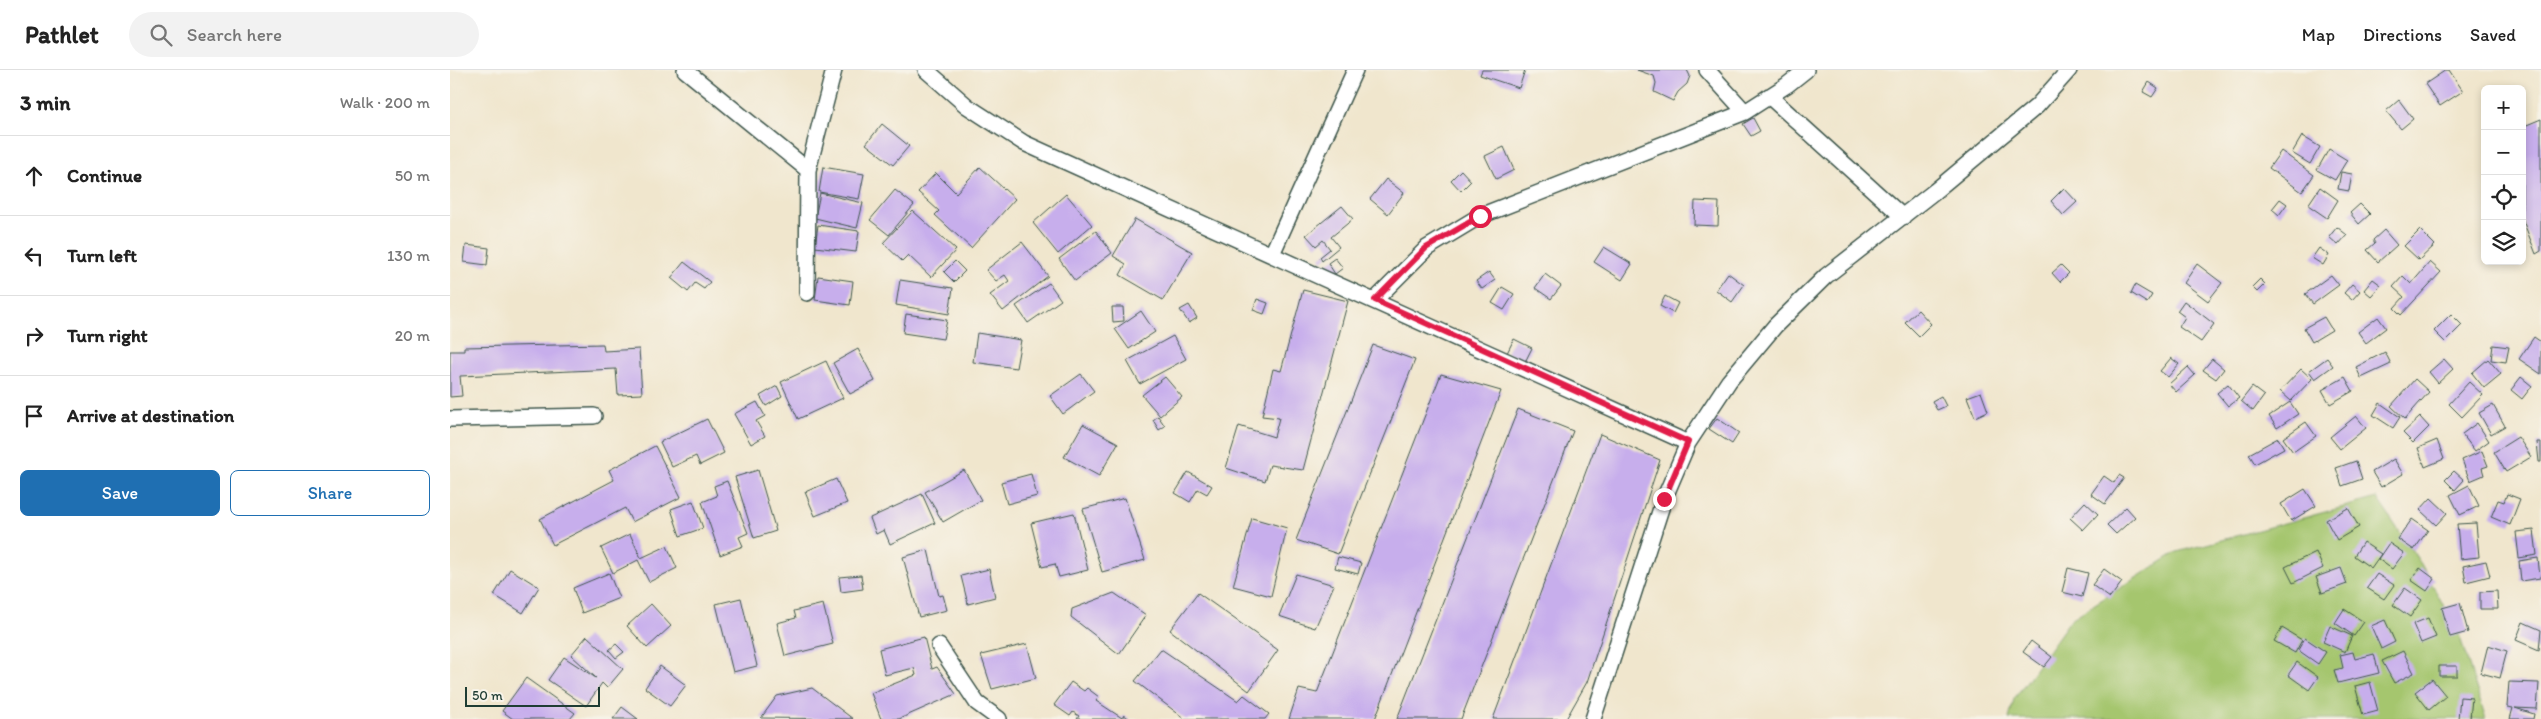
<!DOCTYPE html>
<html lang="en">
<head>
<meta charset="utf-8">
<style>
  body { margin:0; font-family:Itim,sans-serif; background:#f2f2f2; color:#222 }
  .controls { position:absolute; right:15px; top:15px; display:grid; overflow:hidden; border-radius:8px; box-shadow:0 2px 8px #0003 }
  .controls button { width:45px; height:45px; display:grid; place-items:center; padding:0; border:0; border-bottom:1px solid #e0e0e0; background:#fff; color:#222; font:25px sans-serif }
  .scale { position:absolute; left:15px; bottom:12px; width:135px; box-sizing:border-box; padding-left:5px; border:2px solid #1f3d34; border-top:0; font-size:14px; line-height:18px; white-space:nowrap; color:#1f3d34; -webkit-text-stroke:4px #f7f3e8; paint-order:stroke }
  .stop { position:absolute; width:15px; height:15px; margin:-11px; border:4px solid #e11d48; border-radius:50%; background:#fff }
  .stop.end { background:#e11d48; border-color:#fff; box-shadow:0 1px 5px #0008 }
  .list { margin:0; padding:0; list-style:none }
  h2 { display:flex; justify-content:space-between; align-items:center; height:65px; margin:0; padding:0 20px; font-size:21px }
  h2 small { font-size:16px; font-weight:400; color:#767676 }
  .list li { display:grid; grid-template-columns:32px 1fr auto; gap:15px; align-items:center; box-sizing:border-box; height:80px; padding:0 20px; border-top:1px solid #e0e0e0 }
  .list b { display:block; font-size:19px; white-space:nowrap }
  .list em { font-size:16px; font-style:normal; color:#767676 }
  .actions { display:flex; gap:10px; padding:15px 20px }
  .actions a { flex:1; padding:11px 0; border:1px solid #1f6fb2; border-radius:8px; text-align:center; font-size:18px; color:#1f6fb2 }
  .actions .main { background:#1f6fb2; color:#fff }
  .icon { flex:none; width:28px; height:28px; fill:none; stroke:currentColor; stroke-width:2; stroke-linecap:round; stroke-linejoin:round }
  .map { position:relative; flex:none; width:2091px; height:649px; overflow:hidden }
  header { display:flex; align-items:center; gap:30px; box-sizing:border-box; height:70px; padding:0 25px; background:#fff; border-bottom:1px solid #e0e0e0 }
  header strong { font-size:24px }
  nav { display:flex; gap:28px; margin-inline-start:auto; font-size:18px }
  .search { width:350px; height:45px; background:#f2f2f2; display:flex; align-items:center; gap:12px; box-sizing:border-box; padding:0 18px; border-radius:28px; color:#767676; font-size:19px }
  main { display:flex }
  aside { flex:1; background:#fff }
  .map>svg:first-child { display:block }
</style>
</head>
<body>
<header>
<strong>Pathlet</strong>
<div class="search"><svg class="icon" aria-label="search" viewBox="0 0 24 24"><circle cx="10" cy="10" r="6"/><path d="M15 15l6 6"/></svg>Search here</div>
<nav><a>Map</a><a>Directions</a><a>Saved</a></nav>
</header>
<main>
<aside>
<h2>3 min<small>Walk · 200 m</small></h2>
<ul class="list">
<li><svg class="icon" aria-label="ahead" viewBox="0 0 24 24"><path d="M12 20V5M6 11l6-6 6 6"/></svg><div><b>Continue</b></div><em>50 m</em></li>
<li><svg class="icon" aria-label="left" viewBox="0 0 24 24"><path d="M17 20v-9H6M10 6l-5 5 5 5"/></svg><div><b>Turn left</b></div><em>130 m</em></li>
<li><svg class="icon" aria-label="right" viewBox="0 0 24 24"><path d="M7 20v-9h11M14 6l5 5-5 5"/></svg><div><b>Turn right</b></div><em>20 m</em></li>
<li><svg class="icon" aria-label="arrive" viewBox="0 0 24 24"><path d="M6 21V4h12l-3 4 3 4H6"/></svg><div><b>Arrive at destination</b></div></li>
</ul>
<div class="actions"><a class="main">Save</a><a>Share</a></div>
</aside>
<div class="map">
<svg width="2091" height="649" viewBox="0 0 2091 649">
  <rect width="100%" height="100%" fill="#f7f3e8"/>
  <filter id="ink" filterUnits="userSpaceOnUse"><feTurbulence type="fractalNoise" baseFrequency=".02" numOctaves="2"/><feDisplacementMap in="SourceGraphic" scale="10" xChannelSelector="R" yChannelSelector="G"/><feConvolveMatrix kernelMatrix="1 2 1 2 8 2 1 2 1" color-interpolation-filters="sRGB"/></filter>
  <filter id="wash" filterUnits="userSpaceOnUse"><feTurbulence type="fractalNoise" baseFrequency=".0096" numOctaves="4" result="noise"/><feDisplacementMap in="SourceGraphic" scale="20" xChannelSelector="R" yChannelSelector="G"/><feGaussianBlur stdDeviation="1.12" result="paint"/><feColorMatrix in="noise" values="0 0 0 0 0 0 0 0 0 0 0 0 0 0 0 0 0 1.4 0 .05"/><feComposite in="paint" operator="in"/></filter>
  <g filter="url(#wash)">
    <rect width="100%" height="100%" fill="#f0e6cd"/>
    <path fill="#a5c66e" stroke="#628251" d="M1927,428L1971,494L2009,564L2036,649H1559L1564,629L1621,549L1727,482Z"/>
    <g id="blocks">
      <path fill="#c7aeec" d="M1032,0H1075L1069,18L1030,5Z
        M1187,0H1237L1240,6L1237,14L1228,22L1223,31L1204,22L1206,13L1204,6Z
        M1996,0H1999L2013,21L1990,36L1975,14Z
        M1699,12L1708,18L1702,27L1693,22Z
        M1949,30L1963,49L1951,59L1936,41Z
        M1303,48L1310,61L1301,66L1293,54Z
        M2091,49V181L2086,184L2072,148V57Z
        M432,54L459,76L443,95L416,74Z
        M1852,66L1870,77L1860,94L1842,83Z
        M1054,77L1064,100L1046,109L1035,86Z
        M1879,79L1897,90L1885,110L1867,100Z
        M1831,81L1864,105L1852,122L1819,98Z
        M373,97L414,104L409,129L369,122Z
        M530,97L565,129L521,178L485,145L489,141L468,122L486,103L506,123Z
        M1011,100L1021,111L1011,121L1001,110Z
        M1891,102L1902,104L1899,121L1888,119Z
        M936,109L954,123L938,144L920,129Z
        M1870,117L1888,130L1877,148L1858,135Z
        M1614,118L1627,132L1613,145L1601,131Z
        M445,120L464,135L439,165L420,150Z
        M370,123L413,133L407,158L365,148Z
        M616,124L642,155L608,184L583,153Z
        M1830,129L1837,134L1829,145L1822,139Z
        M1245,131L1269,132L1268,156L1244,155Z
        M1910,134L1920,144L1909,154L1900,143Z
        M892,136L903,149L881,167L889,177L872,191L870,187L880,179L873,170L866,176L856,165Z
        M463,141L506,180L481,207L458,185L452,191L433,173Z
        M685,149L742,182L713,230L670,205L676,194L663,186Z
        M368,155L409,161L406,182L365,177Z
        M1887,157L1897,165L1888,175L1879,167Z
        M1934,160L1947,175L1928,192L1917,180L1925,173L1923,170Z
        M1970,160L1985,175L1969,190L1954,176Z
        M646,161L662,183L625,211L609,189Z
        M572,172L598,206L553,241L540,225L559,211L555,205L546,211L536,200Z
        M16,175L39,178L37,195L14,192Z
        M1154,177L1182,194L1172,210L1144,192Z
        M1869,178L1879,185L1873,195L1862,188Z
        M885,188L893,198L885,204L878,193Z
        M505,191L515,201L504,212L494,202Z
        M234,192L260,212L254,219L245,213L238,222L221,208Z
        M1980,192L1991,202L1951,245L1944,238L1954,227L1943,217L1953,206L1961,214Z
        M1747,194L1772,213L1758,231L1734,213Z
        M1611,195L1619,203L1610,212L1602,203Z
        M1039,202L1045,210L1032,219L1026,211Z
        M1278,203L1294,215L1282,232L1266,220Z
        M1095,204L1111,216L1101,229L1085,218Z
        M1881,205L1889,215L1863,234L1855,224Z
        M368,206L403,211L400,235L365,230Z
        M1810,209L1815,214L1807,222L1802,217Z
        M1923,209L1931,215L1921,226L1914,220Z
        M450,210L503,218L499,244L446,235Z
        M599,213L611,230L578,253L566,236Z
        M1902,214L1910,221L1902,230L1894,223Z
        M1685,215L1702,225L1697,233L1681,223Z
        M1052,217L1064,224L1054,240L1042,233Z
        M853,220L898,231L853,400L820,395L815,411L776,398L789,356L824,367L829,348L812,346L823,299L831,301Z
        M1215,226L1228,233L1223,243L1210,236Z
        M807,229L818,233L814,244L803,240Z
        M1734,231L1764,254L1751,272L1729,257L1735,247L1727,241Z
        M739,235L747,248L739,253L730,240Z
        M662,237H673L674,251L663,252Z
        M1468,240L1481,254L1469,266L1455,252Z
        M691,241L705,262L679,279L665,259Z
        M456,244L497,250L493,269L453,263Z
        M2001,244L2012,255L1995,272L1984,261Z
        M1874,247L1882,260L1862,272L1854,258Z
        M1928,247L1936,258L1916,273L1908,262Z
        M527,263L571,270L566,298L523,292Z
        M723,266L736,289L690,314L677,291Z
        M2084,267L2091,272V304L2069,289Z
        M1064,269L1082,278L1075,292L1057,283Z
        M153,274L154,281L189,279L192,324L168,325L166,299L10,306L12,326L0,327V281H14V277Z
        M923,275L965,290L888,484L846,470Z
        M2043,275L2059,277L2056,292L2041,290Z
        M408,279L425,311L400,324L383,293Z
        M1935,282L1941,294L1911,308L1906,297Z
        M1721,288L1729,294L1718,307L1710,301Z
        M1877,288L1883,296L1865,309L1859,301Z
        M1762,289L1774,299L1766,309L1753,300Z
        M1994,289L2003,299L1988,313L1979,302Z
        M2038,289L2051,304L2034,318L2022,303Z
        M376,291L393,328L348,349L331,312Z
        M1738,297L1745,305L1726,322L1719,314Z
        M1851,299L1862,309L1841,331L1830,321Z
        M631,304L644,321L613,344L600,326Z
        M991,304L1051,321L925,649H839L849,619L867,623Z
        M715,307L732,327L710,346L692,325Z
        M1895,307L1903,321L1880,334L1872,320Z
        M2071,307L2082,316L2072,329L2061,320Z
        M1965,309L1979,322L1955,349L1941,336Z
        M2019,312L2033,325L2012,347L1999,334Z
        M1778,314L1789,328L1778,336L1767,323Z
        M327,316L332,326L316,336L310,326Z
        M1802,317L1814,326L1803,341L1791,331Z
        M1531,322L1538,341L1525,347L1517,327Z
        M1491,326L1496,336L1487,340L1482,331Z
        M307,332L315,346L306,351L315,366L301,374L284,344Z
        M1840,332L1848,344L1827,358L1819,346Z
        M1930,333L1950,347L1943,358L1923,345Z
        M2043,335L2055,356L2041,364L2029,343Z
        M1068,339L1123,361L1011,649H947Z
        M708,346L715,356L709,360L703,350Z
        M1906,346L1916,358L1890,379L1880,367Z
        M1970,347L1979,357L1963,373L1953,363Z
        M1267,348L1289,363L1282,374L1259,359Z
        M257,349L274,383L250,395L246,386L222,397L210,372Z
        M1856,352L1866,366L1843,382L1833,368Z
        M2027,353L2039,371L2025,381L2012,364Z
        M633,354L668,373L649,406L614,387Z
        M1150,364L1210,390L1137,612L1116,649H1043Z
        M2068,367L2081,387L2056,402L2044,382Z
        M1828,368L1834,378L1805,394L1799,384Z
        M1987,370L1994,389L1975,397L1968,378Z
        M2087,372H2091V392H2089Z
        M205,376L231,427L182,452L175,438L103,475L90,449L164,410L159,400Z
        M2032,381L2038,396L2032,398L2034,405L2020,411L2012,390Z
        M1944,389L1953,404L1931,417L1922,402Z
        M1906,391L1912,409L1892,416L1886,398Z
        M308,400L326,461L304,468L285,407Z
        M514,400L531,430L493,452L475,422Z
        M2004,401L2014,410L2005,420L1995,410Z
        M738,402L762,416L757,424L748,419L740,432L725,423Z
        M581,404L587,426L557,434L551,412Z
        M1669,405L1674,408L1655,434L1641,424L1654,406L1664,413Z
        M386,409L397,433L365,446L355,422Z
        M277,411L298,463L289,467L293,476L270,485L252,432L267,426L264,416Z
        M2019,415L2029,436L2010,445L2000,425Z
        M1855,419L1866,436L1841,451L1831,434Z
        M472,424L485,453L440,474L434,460L426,464L420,448Z
        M2057,424L2070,429L2060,455L2041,447L2048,430L2054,432Z
        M675,428L695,490L652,502L633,439Z
        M1981,428L1997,443L1986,455L1970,440Z
        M243,431L253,458L230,466L221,439Z
        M1635,432L1648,444L1633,460L1620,448Z
        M1676,437L1685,447L1666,464L1657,455Z
        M1898,438L1909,457L1887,470L1876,450Z
        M624,443L638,500L609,507L605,494L592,497L581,453Z
        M802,448L837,458L821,526L783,516Z
        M1962,449L1978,460L1964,480L1948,469Z
        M2026,453L2029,487L2010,489L2007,454Z
        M2084,460L2087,485L2069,488L2066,462Z
        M180,464L191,488L217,476L227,498L199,512L188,490L163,503L151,478Z
        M1913,472L1931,484L1921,498L1904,486Z
        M1939,473L1954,483L1942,499L1928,489Z
        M478,480L489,526L493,525L497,540L469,547L453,487Z
        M1866,482L1873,498L1843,513L1835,497Z
        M888,487L911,493L908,504L885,498Z
        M2088,488L2090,508L2071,511L2069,491Z
        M2036,491L2040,506L2016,512L2013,496Z
        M1618,498L1638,503L1632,527L1612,522Z
        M1891,498L1897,514L1872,523L1866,507Z
        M1970,498L1985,509L1977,521L1961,510Z
        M60,499L89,517L73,543L44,525Z
        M539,499L545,527L518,534L511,506Z
        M1654,499L1672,512L1660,528L1642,515Z
        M159,503L169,528L132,543L123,518Z
        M846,504L884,515L865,558L829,546Z
        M1927,504L1944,515L1934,529L1917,518Z
        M411,505L413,519L391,522L389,507Z
        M1955,518L1972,530L1960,547L1943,535Z
        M2047,521L2048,539H2030V522Z
        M664,523L696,545L669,584L621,547L622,539Z
        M748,523L828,580L799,621L720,560Z
        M291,528L307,596L283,602L266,534Z
        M2010,533L2018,562L2000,567L1992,538Z
        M201,534L221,556L197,578L177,556Z
        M373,534L383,574L335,586L327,553L346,548L344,541Z
        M1894,539L1914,552L1904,566L1885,553Z
        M1978,548L1986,567L1971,573L1963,554Z
        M1935,550L1945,572L1931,579L1921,556Z
        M2073,552L2091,560L2089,580L2066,570Z
        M1880,556L1902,566L1895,582L1873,572Z
        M1832,558L1852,570L1845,583L1824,571Z
        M137,566L173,599L157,618L152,613L136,636L98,610L114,587L146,608L121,585Z
        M474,567L482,599L487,597L506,624L449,649H431L421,623L466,605L464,598L435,605L429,579Z
        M1855,568L1876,582L1868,594L1848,580Z
        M1581,571L1602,587L1594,597L1573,582Z
        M166,574L174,582L166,588L159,580Z
        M577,574L586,608L542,619L531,585Z
        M2038,575L2057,581L2050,608L2031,603Z
        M711,579L788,631L794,625L819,644L815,649H735L685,611Z
        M1953,581L1964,603L1944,613L1932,591Z
        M1903,582L1905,589L1924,584L1929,603L1888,613L1884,600L1893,598L1890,585Z
        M1847,592L1868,607L1859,620L1838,605Z
        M210,596L236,615L220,636L195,618Z
        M1989,596H2007V606H1989Z
        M76,608L125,643L120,649H63L52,641Z
        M1982,609L1996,626L1979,640L1965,622Z
        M621,612L634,621L637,618L649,627L646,631L672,648L674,645L680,649H627L629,646L623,642L620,646L604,635Z
        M1920,612L1928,641L1913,645L1905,616Z
        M2059,612L2089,613L2087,639L2065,638L2084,644L2083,649H2060L2063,638L2057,637Z
        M362,618L403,649L311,648L327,626Z
        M2010,627L2022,628L2020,649H2008Z
        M172,637L188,649H163Z"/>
    </g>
  </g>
  <g filter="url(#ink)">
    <use href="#blocks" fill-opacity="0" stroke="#3e564b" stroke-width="1"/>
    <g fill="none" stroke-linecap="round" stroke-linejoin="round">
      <defs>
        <path id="minor" d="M235,0L358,100
          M476,0L517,36L574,73L1238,373
          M1257,0L1295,42
          M1319,26L1453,147
          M822,184L905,0
          M357,223L358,100L384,0
          M925,230L977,178L1030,146L1295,42L1337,15L1356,0
          M0,349L144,346
          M489,576L527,633L549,649
          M1143,649L1214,429L1238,373L1279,311L1325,256L1376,206L1485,121L1587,36L1619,0"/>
      </defs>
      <use href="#minor" stroke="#3e564b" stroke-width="18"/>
      <use href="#minor" stroke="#fff" stroke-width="15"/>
    </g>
  </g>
  <g fill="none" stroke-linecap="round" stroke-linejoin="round" filter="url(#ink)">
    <path stroke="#e11d48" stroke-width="6" d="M1030,146L976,178L925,230L1238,372L1214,429"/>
  </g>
</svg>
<div class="controls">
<button>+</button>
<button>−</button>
<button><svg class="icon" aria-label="locate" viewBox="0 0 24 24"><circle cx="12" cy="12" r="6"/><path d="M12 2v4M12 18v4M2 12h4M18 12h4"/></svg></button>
<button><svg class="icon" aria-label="layers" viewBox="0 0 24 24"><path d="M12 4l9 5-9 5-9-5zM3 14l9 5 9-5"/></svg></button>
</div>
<div class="scale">50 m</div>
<div class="stop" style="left:1030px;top:146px"></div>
<div class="stop end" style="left:1214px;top:429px"></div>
</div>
</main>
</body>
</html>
